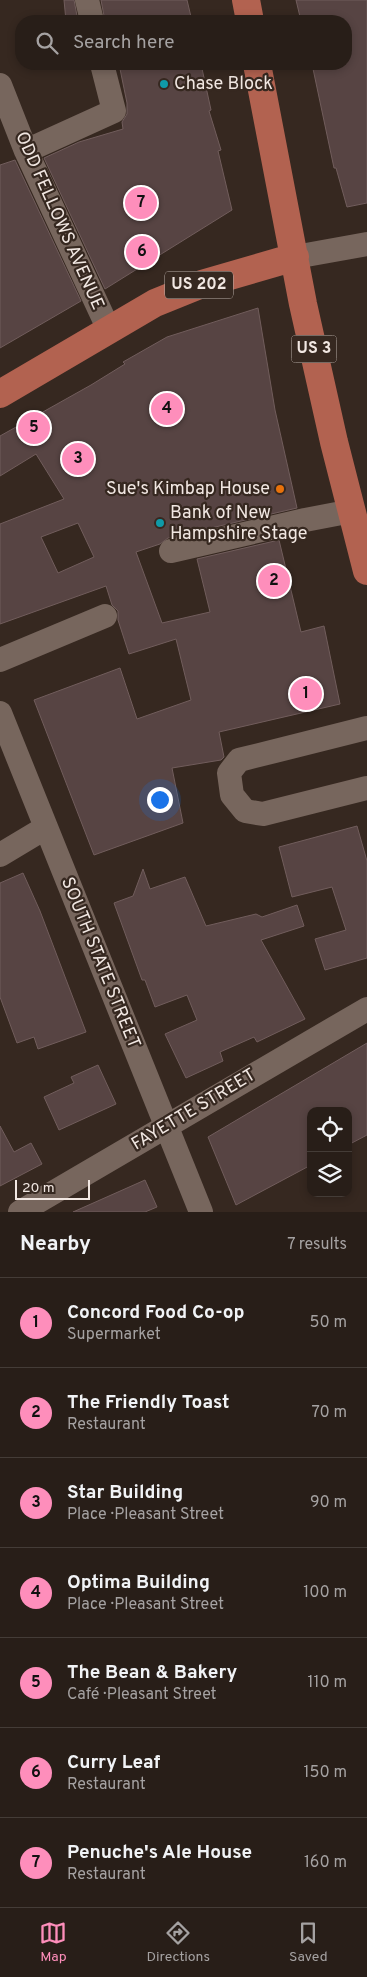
<!DOCTYPE html>
<html lang="en">
<head>
<meta charset="utf-8">
<style>
  body { margin:0; font-family:Overpass,sans-serif; background:#342b25; color:#f1f3f6 }
  .controls { position:absolute; right:15px; bottom:15px; display:grid; overflow:hidden; border-radius:10px; box-shadow:0 2px 8px #0003 }
  .controls button { width:45px; height:45px; display:grid; place-items:center; padding:0; border:0; border-bottom:1px solid #443c37; background:#281e18; color:#f1f3f6; font:25px sans-serif }
  .scale { position:absolute; left:15px; bottom:12px; width:75px; box-sizing:border-box; padding-left:5px; border:2px solid #f1e7e2; border-top:0; font-size:14px; line-height:18px; white-space:nowrap; color:#f1e7e2; -webkit-text-stroke:4px #362820; paint-order:stroke }
  .you { position:absolute; left:159px; top:799px; width:18px; height:18px; margin:-12px; border:4px solid #fff; border-radius:50%; background:#1a73e8; box-shadow:0 0 0 8px #1a73e833 }
  .badge { display:grid; place-items:center; width:32px; height:32px; border-radius:50%; background:#fe8ebb; color:#111; font-size:16px; font-weight:700 }
  .pin { position:absolute; translate:-50% -50%; border:2px solid #fff; box-shadow:0 1px 5px #0006 }
  .list { margin:0; padding:0; list-style:none }
  h2 { display:flex; justify-content:space-between; align-items:center; height:65px; margin:0; padding:0 20px; font-size:21px }
  h2 small { font-size:16px; font-weight:400; color:#a5a2a2 }
  .list li { display:grid; grid-template-columns:32px 1fr auto; gap:15px; align-items:center; box-sizing:border-box; height:90px; padding:0 20px; border-top:1px solid #443c37 }
  .list b { display:block; font-size:19px; white-space:nowrap }
  .list p { margin:0; font-size:16px; white-space:nowrap; color:#a5a2a2 }
  .list em { font-size:16px; font-style:normal; color:#a5a2a2 }
  .icon { flex:none; width:28px; height:28px; fill:none; stroke:currentColor; stroke-width:2; stroke-linecap:round; stroke-linejoin:round }
  .map { position:relative; flex:none; width:367px; height:1212px; overflow:hidden }
  .search { position:absolute; background:#281e18; box-shadow:0 2px 8px #0003; left:15px; right:15px; top:15px; height:55px; display:flex; align-items:center; gap:12px; box-sizing:border-box; padding:0 18px; border-radius:20px; color:#a5a2a2; font-size:19px }
  .sheet { height:695px; background:#281e18 }
  nav { display:flex; justify-content:space-around; align-items:center; box-sizing:border-box; height:70px; border-top:1px solid #443c37; background:#281e18; font-size:14px; color:#a5a2a2 }
  nav a { display:grid; justify-items:center; gap:2px }
  nav .on { color:#fe8ebb }
  .map>svg:first-child { display:block }
</style>
</head>
<body>
<div class="map">
<svg width="367" height="1212" viewBox="0 0 367 1212">
  <rect width="100%" height="100%" fill="#362820"/>
  <path fill="#574443" stroke="#715d5c" fill-rule="evenodd" d="M64,0H74L78,21H66Z
    M101,0H187L192,21H105Z
    M296,0H367V203L347,207L336,168H334L312,64H346V21H301Z
    M119,64H201L211,110L209,111L221,150L218,151L232,210L105,289L44,158L79,142L123,129L122,122L127,114V103Z
    M15,160L81,301L0,348V165Z
    M258,308L275,410L297,508L168,538L160,544L136,552L162,623L210,612L197,559L279,540L301,632L324,626L340,704L219,732L224,757L221,760L172,768L183,823L94,855L34,700L120,668L137,719L191,700L176,639L129,654L118,620V611L112,605L106,586L0,624V524L64,499L36,454L0,476V436L91,385L125,364L123,362L167,337ZM78,523L94,557L58,573L41,537Z
    M357,826L367,861V958L325,970L315,939L346,930L332,887L292,897L279,847Z
    M143,869L150,889L185,877L206,926L256,914L262,917L297,905L304,926L261,940L305,1019L257,1042L254,1037L220,1052L223,1061L186,1078L165,1034L197,1020L187,995L155,1007L145,980H142L114,903L133,896Z
    M23,873L40,911L86,1032L38,1049L34,1037L17,1043L0,997V883Z
    M367,1043V1135L348,1145V1111H311V1165L236,1205L208,1137Z
    M98,1065L116,1104L59,1130L44,1097L74,1083L71,1077Z
    M0,1126L14,1152L31,1143L42,1164L0,1186Z
    M145,1180L157,1207L145,1212H73Z"/>
  <g fill="none" stroke-linecap="round" stroke-linejoin="round">
    <path stroke="#77665d" stroke-width="24" d="M87,0L92,21
      M0,85L26,151L109,330
      M26,151L114,111L102,64
      M295,257L367,244
      M171,551L305,520L352,511
      M0,660L105,616
      M0,713L201,1212
      M367,728L239,760L229,773L232,795L245,811L263,814L367,788
      M0,855L45,828
      M20,1212L367,1009"/>
    <path stroke="#b26250" stroke-width="28" d="M246,0L250,21
      M257,64L303,304L334,442L367,571
      M0,394L155,303L202,284L295,257"/>
  </g>
  <g fill="#0f9aa8" stroke="#362820" stroke-width="2">
    <circle cx="164" cy="84" r="5"/>
    <circle cx="160" cy="523" r="5"/>
  </g>
  <circle fill="#e8710a" stroke="#362820" stroke-width="2" cx="280" cy="489" r="5"/>
  <g text-anchor="middle" dominant-baseline="central" stroke-width="4.5" stroke-linejoin="round" paint-order="stroke">
    <g fill="#362820" stroke="#b9aea8" stroke-width="1">
      <rect x="165" y="271.5" width="68" height="27" rx="4"/>
      <rect x="291.5" y="335.5" width="45" height="27" rx="4"/>
    </g>
    <g font-size="16" font-weight="bold" fill="#f1e7e2">
      <text x="199" y="285">US 202</text>
      <text x="314" y="349">US 3</text>
    </g>
    <g font-size="18" fill="#f1e7e2" stroke="#362820" text-anchor="start">
      <text x="174" y="84">Chase Block</text>
      <text x="270" y="489" text-anchor="end">Sue's Kimbap House</text>
      <text x="170" y="513">Bank of New<tspan x="170" dy="21">Hampshire Stage</tspan></text>
    </g>
    <g font-size="18" fill="#f1e7e2" stroke="#362820">
      <text transform="translate(59 221) rotate(66)">ODD FELLOWS AVENUE</text>
      <text transform="translate(100 963) rotate(68)">SOUTH STATE STREET</text>
      <text transform="translate(194 1110) rotate(-31)">FAYETTE STREET</text>
    </g>
  </g>
</svg>
<div class="controls">
<button><svg class="icon" aria-label="locate" viewBox="0 0 24 24"><circle cx="12" cy="12" r="6"/><path d="M12 2v4M12 18v4M2 12h4M18 12h4"/></svg></button>
<button><svg class="icon" aria-label="layers" viewBox="0 0 24 24"><path d="M12 4l9 5-9 5-9-5zM3 14l9 5 9-5"/></svg></button>
</div>
<div class="scale">20 m</div>
<div class="you"></div>
<div class="pin badge" style="left:306px;top:694px">1</div>
<div class="pin badge" style="left:274px;top:581px">2</div>
<div class="pin badge" style="left:78px;top:459px">3</div>
<div class="pin badge" style="left:167px;top:409px">4</div>
<div class="pin badge" style="left:34px;top:428px">5</div>
<div class="pin badge" style="left:142px;top:252px">6</div>
<div class="pin badge" style="left:141px;top:203px">7</div>
<div class="search"><svg class="icon" aria-label="search" viewBox="0 0 24 24"><circle cx="10" cy="10" r="6"/><path d="M15 15l6 6"/></svg>Search here</div>
</div>
<section class="sheet">
<h2>Nearby<small>7 results</small></h2>
<ul class="list">
<li><span class="badge">1</span><div><b>Concord Food Co-op</b><p>Supermarket</p></div><em>50 m</em></li>
<li><span class="badge">2</span><div><b>The Friendly Toast</b><p>Restaurant</p></div><em>70 m</em></li>
<li><span class="badge">3</span><div><b>Star Building</b><p>Place · Pleasant Street</p></div><em>90 m</em></li>
<li><span class="badge">4</span><div><b>Optima Building</b><p>Place · Pleasant Street</p></div><em>100 m</em></li>
<li><span class="badge">5</span><div><b>The Bean &amp; Bakery</b><p>Café · Pleasant Street</p></div><em>110 m</em></li>
<li><span class="badge">6</span><div><b>Curry Leaf</b><p>Restaurant</p></div><em>150 m</em></li>
<li><span class="badge">7</span><div><b>Penuche's Ale House</b><p>Restaurant</p></div><em>160 m</em></li>
</ul>
</section>
<nav>
<a class="on"><svg class="icon" aria-label="map" viewBox="0 0 24 24"><path d="M3 6l6-2 6 2 6-2v14l-6 2-6-2-6 2zM9 4v14M15 6v14"/></svg>Map</a>
<a><svg class="icon" aria-label="directions" viewBox="0 0 24 24"><path d="M12 3l9 9-9 9-9-9zM9 14v-3h6M13 9l2 2-2 2"/></svg>Directions</a>
<a><svg class="icon" aria-label="saved" viewBox="0 0 24 24"><path d="M7 4h10v16l-5-4-5 4z"/></svg>Saved</a>
</nav>
</body>
</html>
